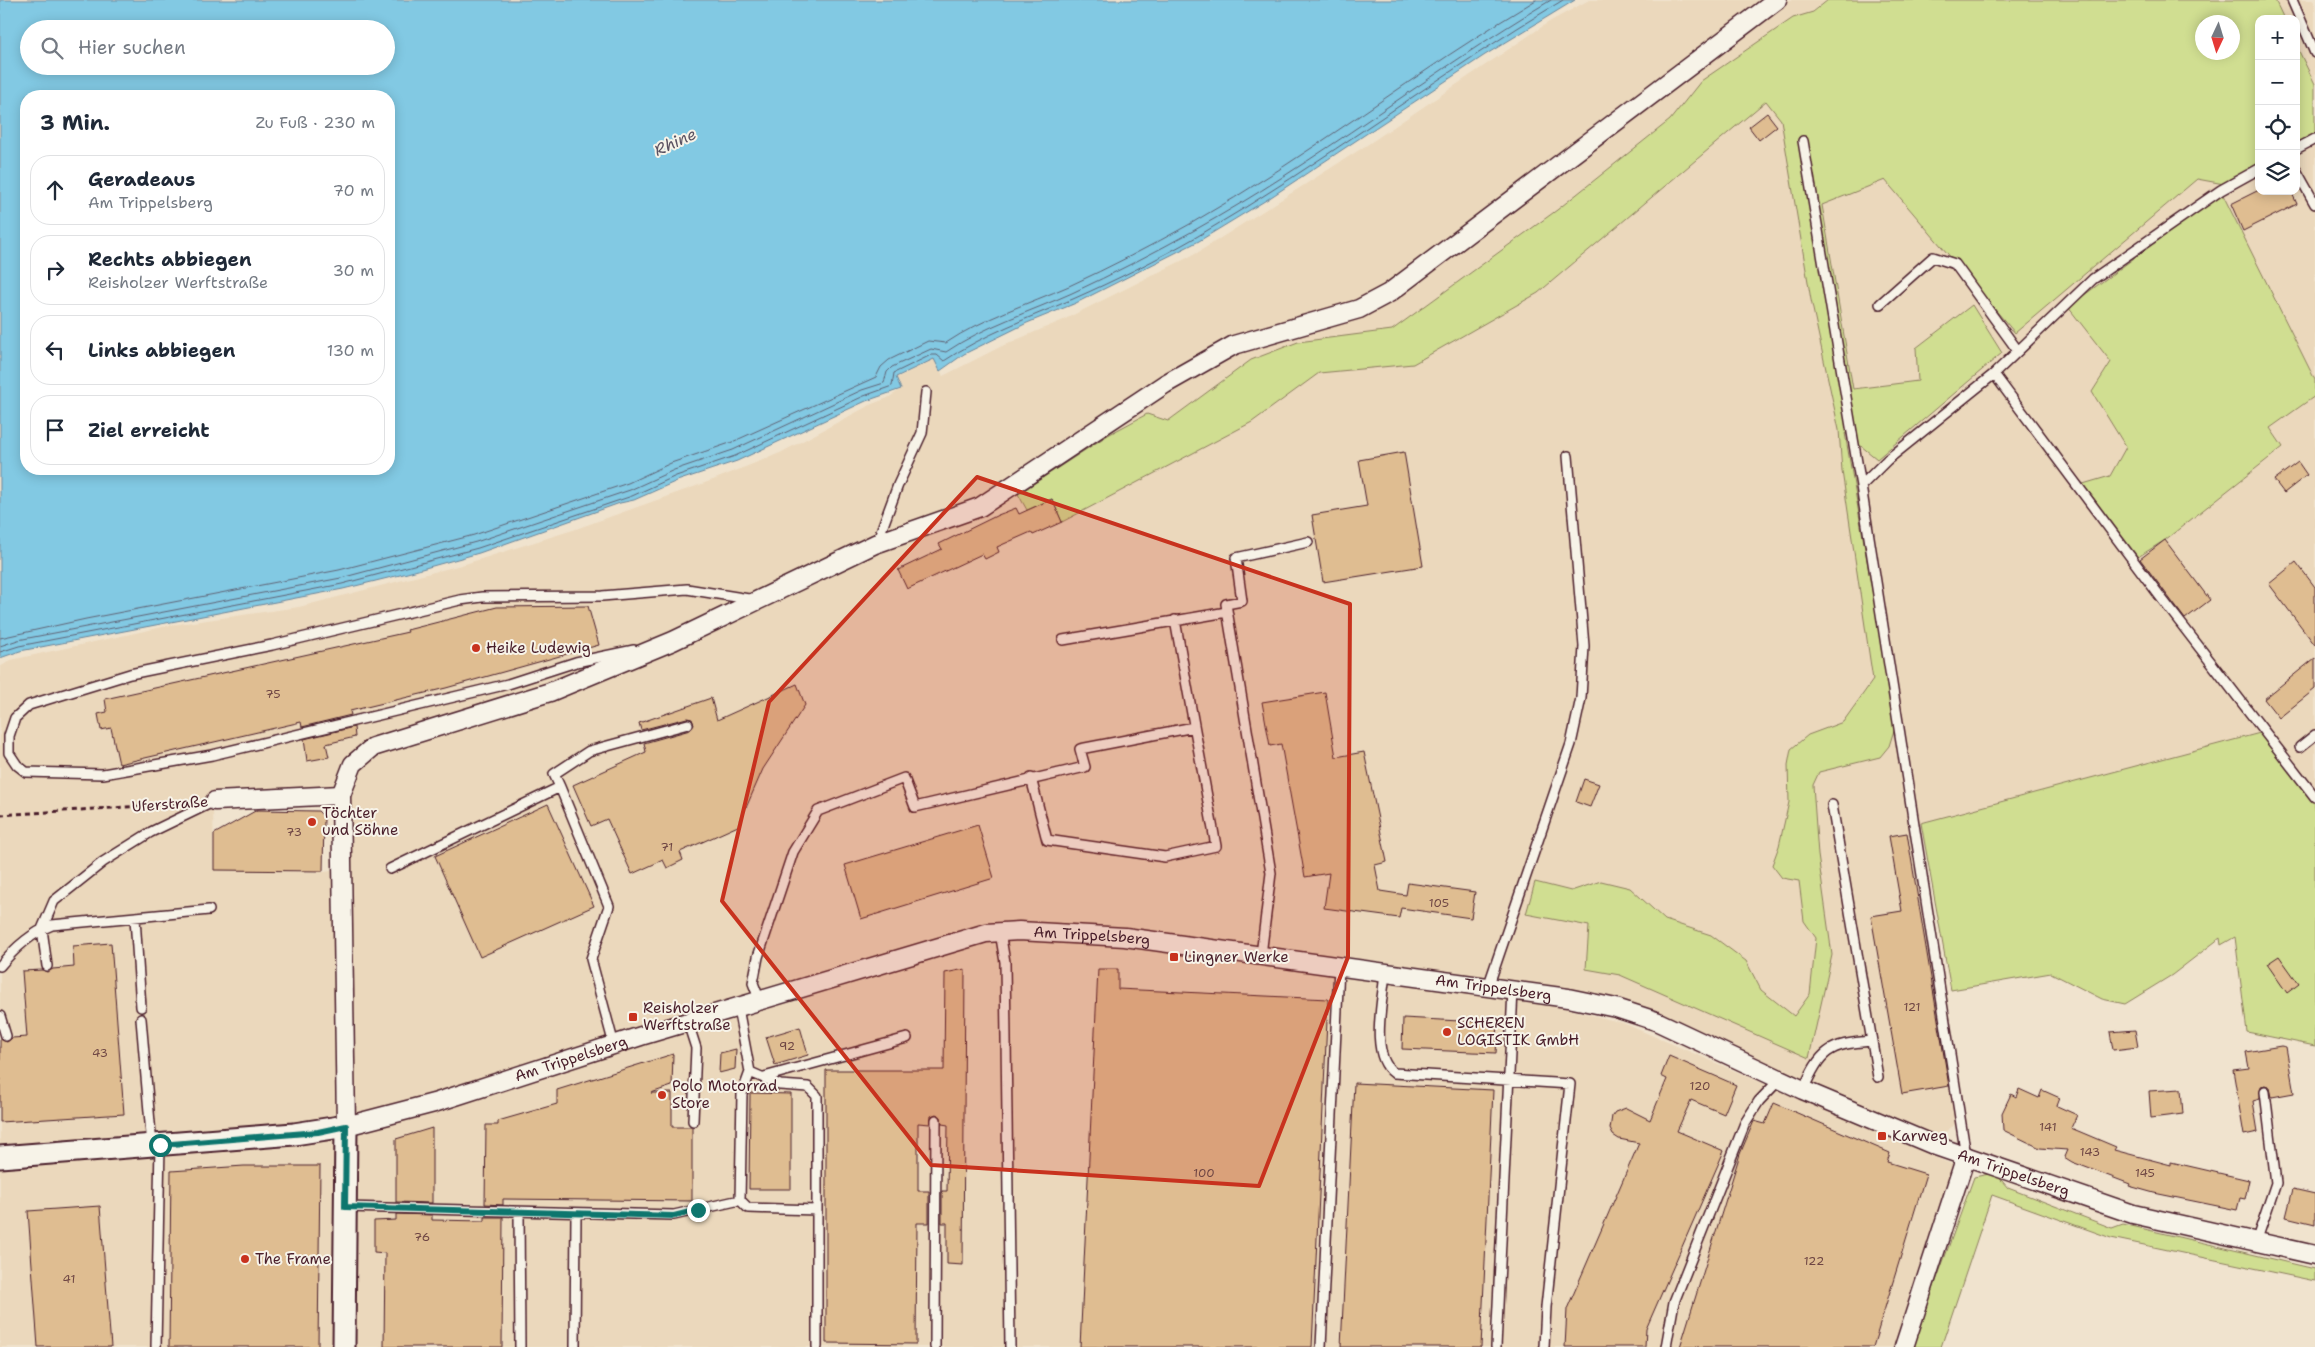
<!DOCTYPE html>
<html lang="de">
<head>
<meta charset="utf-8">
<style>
  body { margin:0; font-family:"Shantell Sans",sans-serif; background:#f2f2f3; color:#1f2937 }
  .controls { position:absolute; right:15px; top:15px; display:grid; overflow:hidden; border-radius:10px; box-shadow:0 2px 12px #0003 }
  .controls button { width:45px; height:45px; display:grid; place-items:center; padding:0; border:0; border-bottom:1px solid #e0e1e3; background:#fff; color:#1f2937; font:25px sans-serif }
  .compass { position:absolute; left:2195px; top:15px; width:45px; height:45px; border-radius:50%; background:#fff; box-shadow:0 2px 12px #0003; rotate:184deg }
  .stop { position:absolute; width:15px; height:15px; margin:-11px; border:4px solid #0f766e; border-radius:50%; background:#fff }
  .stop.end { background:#0f766e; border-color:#fff; box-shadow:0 1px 5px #0008 }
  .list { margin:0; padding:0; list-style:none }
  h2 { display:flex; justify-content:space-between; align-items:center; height:65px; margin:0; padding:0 20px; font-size:21px }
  h2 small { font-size:16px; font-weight:400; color:#747a83 }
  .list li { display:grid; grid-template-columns:32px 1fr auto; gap:15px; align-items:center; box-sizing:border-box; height:70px; margin:0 10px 10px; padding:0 10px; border:1px solid #e0e1e3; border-radius:20px }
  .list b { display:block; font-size:19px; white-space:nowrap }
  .list p { margin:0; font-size:16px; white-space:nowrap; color:#747a83 }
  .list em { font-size:16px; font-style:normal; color:#747a83 }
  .icon { flex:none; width:28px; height:28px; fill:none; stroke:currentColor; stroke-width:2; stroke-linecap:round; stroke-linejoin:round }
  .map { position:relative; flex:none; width:2315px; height:1347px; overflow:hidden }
  .search { position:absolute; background:#fff; box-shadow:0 2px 12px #0003; left:20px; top:20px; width:375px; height:55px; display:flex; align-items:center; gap:12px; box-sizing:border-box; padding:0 18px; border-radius:28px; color:#747a83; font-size:19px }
  .panel { position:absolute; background:#fff; box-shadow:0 2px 12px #0003; left:20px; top:90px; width:375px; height:385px; border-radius:20px }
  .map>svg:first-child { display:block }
</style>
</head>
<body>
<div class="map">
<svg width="2315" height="1347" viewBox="0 0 2315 1347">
  <rect width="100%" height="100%" fill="#f0e3ce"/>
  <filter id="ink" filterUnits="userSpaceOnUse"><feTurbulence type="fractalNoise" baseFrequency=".02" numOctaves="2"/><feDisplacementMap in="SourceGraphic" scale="10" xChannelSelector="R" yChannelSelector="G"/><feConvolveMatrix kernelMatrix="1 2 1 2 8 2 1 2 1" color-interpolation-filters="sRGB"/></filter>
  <g filter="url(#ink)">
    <path fill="#ebd8bc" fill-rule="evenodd" d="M1589,0H1828L1813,11L1925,0H2315V801L2260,733L1921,823L1918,826L1959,1122L1935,1139L1638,1009L1589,993L1398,964L1076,924H984L340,1122L0,1147V667L11,660L172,625L299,607L465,564L573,530L713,480L780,453L872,404L888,398L901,389L896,378L935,359L943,376L1004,345L1061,321L1197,253L1367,145L1549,22ZM2259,19H2296V191H2259ZM2202,22H2232V52H2202ZM334,795L345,869L324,872L214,869L213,802Z
      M1031,939L1132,945L1560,1007L1623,1023L1958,1167L1897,1347H355L357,1133L989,940Z
      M337,1138L335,1347H0V1164Z"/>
    <path fill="#d0de91" stroke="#8d7e5e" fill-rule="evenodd" d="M1828,0H2275L2284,19H2259V164L2224,184L2197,179L2015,333L1885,180L1822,205L1853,389L1918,381L1916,348L1972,305L2002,353L1877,459L1845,433L1890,694L1897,721L1889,746L1880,757L1819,772L1813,785L1818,855L1832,955L1809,1058L1620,975L1586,969L1589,926L1526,914L1535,882L1571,891L1601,881L1630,888L1665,920L1711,935L1746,961L1761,990L1794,1016L1810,994L1816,938L1804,921L1799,881L1782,878L1772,865L1779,846L1789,802L1788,765L1791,749L1808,735L1843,722L1873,680L1842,471L1839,430L1811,300L1781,120L1766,101L1538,293L1413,364L1319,373L1252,422L1062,522L1052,499L1027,510L1018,494L1108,435L1147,414L1168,421L1251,360L1298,342L1392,330L1557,210L1670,120L1701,81L1793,18L1813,12ZM2202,22H2232V52H2202Z
      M2296,45L2315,84V133L2296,144Z
      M2222,193L2315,380V396L2270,428L2283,447L2165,540L2138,557L2083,484L2110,476L2126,447L2092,392L2111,362L2068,307Z
      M2260,733L2315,801V1046L2247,1032L2235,937L2221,945L2220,938L2172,975L2125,1004L2102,999L2051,973L1951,990L1921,823Z
      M1989,1174H1996L2008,1188L2112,1228L2123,1224L2315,1269V1281L2111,1238L1992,1195L1941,1347H1912L1974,1177Z"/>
    <path fill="#82c9e3" stroke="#6c8599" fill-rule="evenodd" d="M0,0H1575L1485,55L1268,199L1199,241L1076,303L1027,323L964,354L940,371L934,359L896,377L901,389L866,401L737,461L677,481L634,500L620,503L479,553L400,575L343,589L20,651L0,658ZM29,29H386V66H29ZM26,96H389V469H26Z"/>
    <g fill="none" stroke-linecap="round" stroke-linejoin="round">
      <path stroke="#606375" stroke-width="1" d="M0,638L86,619L339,570L474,535L628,483L671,463L730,443L876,377L881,367L889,360L928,341L946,343C983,318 1028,304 1069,286C1110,267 1151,246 1190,224C1310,156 1418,70 1536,0
        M0,646L18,640L341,578L476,542L630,490L674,470L733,450L862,390L884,383L887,372L892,367L931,349L946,352C984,326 1030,312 1072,293C1113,274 1153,253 1193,231C1317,162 1429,73 1551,0
        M0,652L19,646L342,584L478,548L632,496L676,476L735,456L864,396L892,386L894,373L931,355H937L944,361C984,334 1029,318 1073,299C1116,280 1158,259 1198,236C1323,163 1439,74 1563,0"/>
    </g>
    <path fill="#dfbd91" stroke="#4a1f2b" d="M1767,113L1777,126L1759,140L1749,127Z
      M2257,191H2291L2297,204L2243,231L2231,204Z
      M1404,452L1423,566L1323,582L1312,515L1367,506L1359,460Z
      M2298,462L2307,475L2284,493L2274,480Z
      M1052,499L1062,522L1033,535L1031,532L997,547L999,552L985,559L982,554L907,589L898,570L942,549L939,544L998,515L1016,508L1019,514Z
      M2165,540L2210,600L2185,619L2140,559Z
      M2296,562L2315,587V645L2269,584Z
      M588,606L599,645L446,688L350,711L351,715L302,727L301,722L119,764L111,728L101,730L98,714L107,712L105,699L408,632L407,630L497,607Z
      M2315,658V689L2279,718L2264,699Z
      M797,684L805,705L763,769L738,826L680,852L683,860L667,868L663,860L632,874L607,819L591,826L573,785L646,752L644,743L690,730L694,725L692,719L687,718L641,730L639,723L711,698L717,720Z
      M1325,692L1336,757L1364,752L1387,862L1375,865L1380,891L1406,895L1408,883L1475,892L1471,918L1401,908L1399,918L1324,908L1329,873L1305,877L1281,744L1270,746L1262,702Z
      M354,727L355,737L326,744L329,757L307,761L304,739Z
      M1584,779L1599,784L1590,807L1576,802Z
      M548,804L594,906L480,957L435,856Z
      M257,810L318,811L324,817L323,871L214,870V834Z
      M978,825L994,878L861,919L845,865Z
      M1907,833L1949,1086L1902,1094L1871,916L1902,911L1889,836Z
      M111,943L124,1114L0,1122V1039L7,1042L12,1038L27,1037L22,971L42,970L47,972L53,969L74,967L73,946Z
      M2279,956L2299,984L2287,993L2267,964Z
      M965,969L963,1265L947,1264V1223H942V1191H947L948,1125L942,1124L941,1117L936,1114L931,1116L930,1124L918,1123V1191H929V1223H917L916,1344L826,1343V1070H944L945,973Z
      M1098,969H1118V989L1328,999L1312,1347H1080Z
      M1403,1018L1498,1023L1496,1053L1402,1049Z
      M800,1027L808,1055L775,1065L766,1037Z
      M2135,1030L2138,1047L2113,1050L2110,1032Z
      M2281,1046L2286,1047L2294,1093L2272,1097L2270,1088L2265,1086L2261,1087L2260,1099L2253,1101L2258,1132L2244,1135L2233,1070L2249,1068L2246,1052Z
      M736,1049L735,1069L719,1073L720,1053Z
      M673,1054L672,1086L651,1093H672V1127H692V1201L503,1199V1205L485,1204L486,1125H498V1121L557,1104V1090Z
      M1669,1056L1736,1085L1724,1114L1691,1100L1677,1131L1724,1151L1646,1329L1645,1347H1565L1567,1309L1639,1143L1619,1139L1613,1135L1610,1129L1612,1116L1615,1112L1626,1108L1650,1120L1667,1079L1661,1076Z
      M1354,1083L1493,1090L1481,1347H1341Z
      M2019,1089L2039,1098L2042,1090L2060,1098L2057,1106L2077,1115L2071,1128L2116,1147L2114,1150L2171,1165V1162L2249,1180L2245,1199L2240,1198L2237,1210L2154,1193L2129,1186L2130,1184L2072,1162L2064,1157L2067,1150L2040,1148L2003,1130L2002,1113L2011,1094L2016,1097Z
      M2181,1089L2183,1114L2151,1118L2149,1091Z
      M750,1093L791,1094V1189H749Z
      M1774,1103L1890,1153L1887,1162L1926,1174L1873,1347H1680L1740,1154L1754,1121L1765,1124Z
      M432,1128V1203L396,1202V1139Z
      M244,1166H320L318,1347H169L171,1171Z
      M2293,1189L2315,1194V1224L2286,1217Z
      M100,1206L111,1347H38L28,1211Z
      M396,1214L432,1215V1220L485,1221V1217H503L502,1347H384L385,1253L374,1252V1221L396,1220Z"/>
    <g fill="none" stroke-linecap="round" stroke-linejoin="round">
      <defs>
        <path id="service" d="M2292,0L2315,53
          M1803,141L1861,486
          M2296,149L2315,139
          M2296,170L2315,204
          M1880,304L1933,257L1955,264L2018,351
          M1994,374L2162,599L2315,797
          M877,542L898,485L922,433L926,392
          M1063,640L1227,612
          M634,650L576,662L508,684L212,755L103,774L26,772L17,765L9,753V736L15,718L29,705L130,674L272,645L460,600L482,597L602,596L687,589L755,600
          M2300,747L2315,735
          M1031,778L1047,840L1165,857L1216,846L1175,620
          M560,787L554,774L589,751L688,724
          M1832,805L1878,1077
          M390,869L560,787L609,906L591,959L614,1045
          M135,918L141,1007
          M1000,932L1005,962L1010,1347
          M1261,955L1271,873L1226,604L1242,601L1236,558L1308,542
          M0,966C13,950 32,933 52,925L209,910
          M47,966L42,929L54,901L103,862L151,832L215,801
          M1385,973C1383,999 1369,1056 1394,1073L1570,1084L1546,1307L1544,1347
          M1488,987L1571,744L1581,698L1584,646L1568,456
          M760,1001L753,983L758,957L793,852L818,811L904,778L915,807L1085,767L1080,749L1194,727
          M738,1008L750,1072L742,1094L740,1200L748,1208L817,1210V1096L808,1087L780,1085L750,1072
          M0,1016L6,1036
          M141,1019L152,1146
          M688,1023L696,1048L693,1121
          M764,1077L907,1038
          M1803,1090C1821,1051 1827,1044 1872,1041
          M1966,1156L1861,486L1887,460L1994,374L2093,279L2221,190L2259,169
          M345,1207L674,1215L740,1200
          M817,1210V1347
          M519,1212L520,1347
          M2256,1242L2276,1183L2265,1092
          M156,1347L160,1145
          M575,1347L576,1213
          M935,1347L936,1120
          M1321,1347L1339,967
          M1496,1347L1513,990
          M1666,1347L1674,1302L1745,1123L1759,1101L1780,1079"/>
        <g id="minor">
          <path id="s1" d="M1777,0L1389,293L1359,309L1234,345L1165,384L980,507L875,544L673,641L550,692L373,747L353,764L341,795L346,1126L434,1103L641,1036L986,933L1019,931L1125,937L1568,998L1616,1008L1656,1021L1803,1090L1936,1146L2133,1214L2315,1255"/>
          <path d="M215,801L341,795"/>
          <path d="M1904,1347L1966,1156"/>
        </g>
        <path id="tertiary" d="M0,1157L294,1134L346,1126L344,1347"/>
      </defs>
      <use href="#service" stroke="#4a1f2b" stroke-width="12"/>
      <use href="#minor" stroke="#4a1f2b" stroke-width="21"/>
      <use href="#tertiary" stroke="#4a1f2b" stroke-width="25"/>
      <path stroke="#4a1f2b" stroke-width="3" stroke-dasharray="5 4" stroke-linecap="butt" d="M0,815L175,804"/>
      <use href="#service" stroke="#f7f3e8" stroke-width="9"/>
      <use href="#minor" stroke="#f7f3e8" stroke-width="18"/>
      <use href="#tertiary" stroke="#f7f3e8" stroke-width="21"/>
    </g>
  </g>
  <g fill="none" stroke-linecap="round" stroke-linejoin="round" filter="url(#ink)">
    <path stroke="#0f766e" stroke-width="6" d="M160,1145L318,1132L346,1126L345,1207L674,1216L698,1210"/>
  </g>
  <path fill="#c8321e" fill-opacity="0.2" stroke="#c8321e" stroke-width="4" stroke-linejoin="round" d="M977,477L1350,604L1348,957L1259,1186L931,1165L722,901L769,702Z"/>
  <g fill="#c8321e" stroke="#f7f3e8" stroke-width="2">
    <circle cx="476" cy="648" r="5"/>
    <circle cx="312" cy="822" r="5"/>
    <rect x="1169" y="952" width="10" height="10" rx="2.5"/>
    <rect x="628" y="1012" width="10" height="10" rx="2.5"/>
    <circle cx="1447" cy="1032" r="5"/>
    <circle cx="662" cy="1095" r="5"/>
    <rect x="1877" y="1131" width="10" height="10" rx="2.5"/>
    <circle cx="245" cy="1259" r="5"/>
  </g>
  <g text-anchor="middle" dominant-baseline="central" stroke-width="4" stroke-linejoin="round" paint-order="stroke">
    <g font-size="12" fill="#6f4644">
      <text x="273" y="694">75</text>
      <text x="294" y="832">73</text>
      <text x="667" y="847">71</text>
      <text x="1439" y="903">105</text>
      <text x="1912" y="1007">121</text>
      <text x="787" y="1046">92</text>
      <text x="100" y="1053">43</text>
      <text x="1700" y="1086">120</text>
      <text x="2048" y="1127">141</text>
      <text x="2090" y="1152">143</text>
      <text x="1204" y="1173">100</text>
      <text x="2145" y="1173">145</text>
      <text x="422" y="1237">76</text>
      <text x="1814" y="1261">122</text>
      <text x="69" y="1279">41</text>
    </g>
    <g font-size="15" fill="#4a1f2b" stroke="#f7f3e8" text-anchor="start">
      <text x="486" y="648">Heike Ludewig</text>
      <text x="322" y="813">Töchter<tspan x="322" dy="17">und Söhne</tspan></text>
      <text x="1184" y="957">Lingner Werke</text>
      <text x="643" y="1008">Reisholzer<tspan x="643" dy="17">Werftstraße</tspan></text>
      <text x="1457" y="1023">SCHEREN<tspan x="1457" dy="17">LOGISTIK GmbH</tspan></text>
      <text x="672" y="1086">Polo Motorrad<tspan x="672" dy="17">Store</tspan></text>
      <text x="1892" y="1136">Karweg</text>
      <text x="255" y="1259">The Frame</text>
    </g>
    <g font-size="15" fill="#4a1f2b" stroke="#f7f3e8">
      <text transform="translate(170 804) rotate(-4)">Uferstraße</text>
      <text stroke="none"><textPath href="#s1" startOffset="2771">Am Trippelsberg</textPath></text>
      <text stroke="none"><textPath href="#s1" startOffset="3176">Am Trippelsberg</textPath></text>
      <text stroke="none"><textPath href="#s1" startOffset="2231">Am Trippelsberg</textPath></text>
      <text stroke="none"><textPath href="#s1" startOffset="3731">Am Trippelsberg</textPath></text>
    </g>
    <g font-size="16" font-style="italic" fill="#5b5262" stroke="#f7f3e8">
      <text transform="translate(675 142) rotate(-25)">Rhine</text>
    </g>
  </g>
</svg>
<div class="controls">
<button>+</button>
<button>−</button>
<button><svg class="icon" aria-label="locate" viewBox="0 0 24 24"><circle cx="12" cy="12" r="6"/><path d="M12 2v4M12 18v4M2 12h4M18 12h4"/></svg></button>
<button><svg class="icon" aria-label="layers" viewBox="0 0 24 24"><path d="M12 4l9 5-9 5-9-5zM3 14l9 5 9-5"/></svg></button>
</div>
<svg class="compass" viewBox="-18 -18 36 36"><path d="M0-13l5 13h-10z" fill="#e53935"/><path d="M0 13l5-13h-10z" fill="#747a83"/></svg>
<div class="stop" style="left:160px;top:1145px"></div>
<div class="stop end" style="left:698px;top:1210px"></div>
<div class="search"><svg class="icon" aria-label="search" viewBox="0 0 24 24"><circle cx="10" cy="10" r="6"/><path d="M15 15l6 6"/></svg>Hier suchen</div>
<section class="panel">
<h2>3 Min.<small>Zu Fuß · 230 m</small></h2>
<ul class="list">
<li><svg class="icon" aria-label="ahead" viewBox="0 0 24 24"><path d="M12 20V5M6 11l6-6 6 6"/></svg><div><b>Geradeaus</b><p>Am Trippelsberg</p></div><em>70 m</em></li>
<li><svg class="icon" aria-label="right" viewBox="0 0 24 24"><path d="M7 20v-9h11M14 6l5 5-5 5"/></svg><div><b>Rechts abbiegen</b><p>Reisholzer Werftstraße</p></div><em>30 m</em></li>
<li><svg class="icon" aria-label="left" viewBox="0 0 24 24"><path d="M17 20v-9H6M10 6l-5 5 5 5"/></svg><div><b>Links abbiegen</b></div><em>130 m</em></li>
<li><svg class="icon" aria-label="arrive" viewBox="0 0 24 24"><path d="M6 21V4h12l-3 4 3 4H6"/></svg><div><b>Ziel erreicht</b></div></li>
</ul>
</section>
</div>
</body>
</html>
